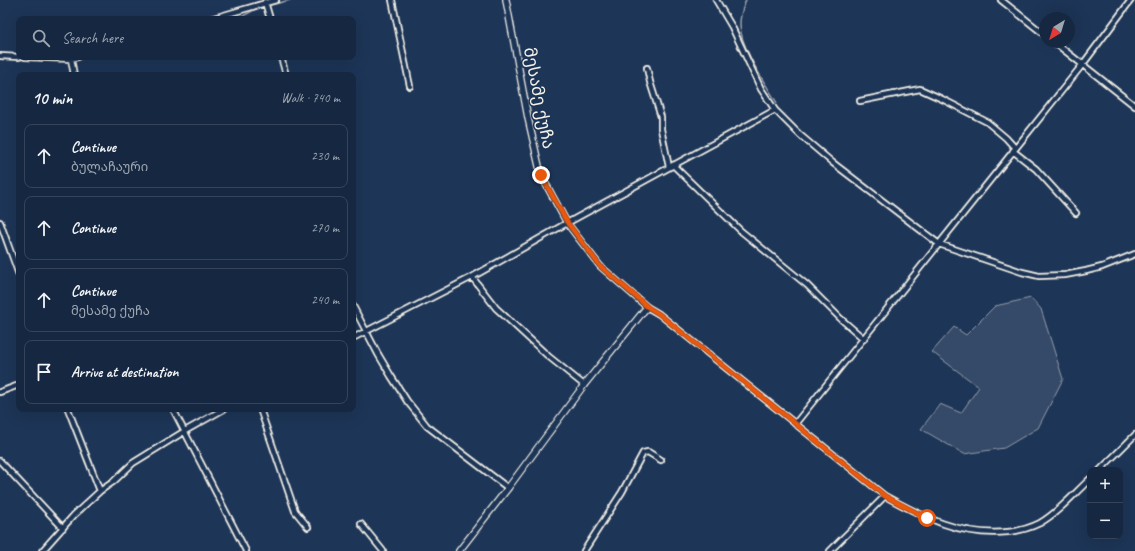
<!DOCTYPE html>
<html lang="en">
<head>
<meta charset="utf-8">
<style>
  body { margin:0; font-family:Caveat,"Noto Sans Georgian",sans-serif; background:#23344c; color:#f1f3f6 }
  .controls { position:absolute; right:12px; bottom:12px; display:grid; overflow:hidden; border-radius:8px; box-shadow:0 4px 16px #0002 }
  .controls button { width:36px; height:36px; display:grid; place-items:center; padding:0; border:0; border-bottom:1px solid #35445a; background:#162841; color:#f1f3f6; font:20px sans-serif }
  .compass { position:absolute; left:1039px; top:12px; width:36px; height:36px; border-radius:50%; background:#162841; box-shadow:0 4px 16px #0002; rotate:218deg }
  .stop { position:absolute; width:12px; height:12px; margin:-9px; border:3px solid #ea580c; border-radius:50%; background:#fff }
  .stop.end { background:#ea580c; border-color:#fff; box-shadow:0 1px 4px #0008 }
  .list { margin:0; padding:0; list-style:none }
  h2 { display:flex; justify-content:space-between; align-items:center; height:52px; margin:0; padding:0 16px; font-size:17px }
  h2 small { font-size:13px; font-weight:400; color:#9ea6b1 }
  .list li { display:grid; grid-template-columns:26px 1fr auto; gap:12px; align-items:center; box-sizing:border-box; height:64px; margin:0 8px 8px; padding:0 8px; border:1px solid #35445a; border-radius:8px }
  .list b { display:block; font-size:15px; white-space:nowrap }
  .list p { margin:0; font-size:13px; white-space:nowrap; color:#9ea6b1 }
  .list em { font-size:13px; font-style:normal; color:#9ea6b1 }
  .icon { flex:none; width:22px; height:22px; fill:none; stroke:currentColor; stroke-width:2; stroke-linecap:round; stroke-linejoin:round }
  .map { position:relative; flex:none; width:1135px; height:551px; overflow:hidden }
  .search { position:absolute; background:#162841; box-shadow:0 4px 16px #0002; left:16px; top:16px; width:340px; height:44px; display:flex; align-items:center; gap:10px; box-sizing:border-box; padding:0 14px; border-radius:8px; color:#9ea6b1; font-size:15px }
  .panel { position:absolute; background:#162841; box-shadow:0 4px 16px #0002; left:16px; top:72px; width:340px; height:340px; border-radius:8px }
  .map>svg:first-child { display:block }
</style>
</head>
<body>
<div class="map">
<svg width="1135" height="551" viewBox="0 0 1135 551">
  <rect width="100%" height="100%" fill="#1d3557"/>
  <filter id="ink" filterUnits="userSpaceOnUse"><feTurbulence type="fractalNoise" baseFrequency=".025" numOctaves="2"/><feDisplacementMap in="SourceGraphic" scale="8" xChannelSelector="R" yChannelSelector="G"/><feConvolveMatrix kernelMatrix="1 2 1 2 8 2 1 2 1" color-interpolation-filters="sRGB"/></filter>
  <g filter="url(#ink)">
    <path fill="#354a67" stroke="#949ea8" d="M1031,298L1041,309L1063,379L1038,428L1004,448L964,454L921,429L940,404L961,413L979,387L932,352L954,327L966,335L995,306Z"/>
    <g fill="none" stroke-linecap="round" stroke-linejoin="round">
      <path stroke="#9aa2ab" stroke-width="1.5" d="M746,0C743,7 740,16 740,24C740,47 765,83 777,103
        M230,19L243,16L256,9L290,0"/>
      <defs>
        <path id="minor" d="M392,0L410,86
          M716,0L732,27L761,89L775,110L800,135L833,163L939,244L1022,272L1039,276L1065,275L1086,271L1102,267L1135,254
          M1001,0L1045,35
          M265,2L270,19
          M210,19L276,0
          M1054,42L1135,106
          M0,56L19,57
          M25,57L71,59L78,57
          M281,57L286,75
          M71,59L74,75
          M647,68L650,82L661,117V129L669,167
          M860,101L920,89L942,99L987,122L1006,138L1015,148
          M1013,151L1036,169L1076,213
          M673,165L741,231L807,285L841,319L864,339
          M0,222L19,275
          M472,277L496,308L548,356L584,385
          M353,306L378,354L391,376L407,401L427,426L508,488
          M647,307L659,314L885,496C923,517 962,537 1008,532C1018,531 1030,528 1040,523C1059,512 1074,494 1090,479
          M353,338L472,277L567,223L775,110
          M0,392L19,385
          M68,409L100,491
          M173,409L246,551
          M260,409L295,511L308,527
          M795,424L1083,64L1131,0
          M0,461L63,528
          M1100,470L1135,435
          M361,524L383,551
          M42,551L74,515L100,491L113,482L133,463L185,431L224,409
          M584,551L622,492L643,453L648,452L661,460
          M830,551L885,496"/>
        <path id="tertiary" d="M459,551L508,488L584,385L647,307L600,266L567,223L541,175L528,118L506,0"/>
      </defs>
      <use href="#minor" stroke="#f4f1e8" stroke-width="8"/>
      <use href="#tertiary" stroke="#f4f1e8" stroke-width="8"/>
      <use href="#minor" stroke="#1d3557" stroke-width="4.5"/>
      <use href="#tertiary" stroke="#1d3557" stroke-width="5.5"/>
    </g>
  </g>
  <g fill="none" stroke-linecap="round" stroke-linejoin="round" filter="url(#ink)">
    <path stroke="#ea580c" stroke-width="5" d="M541,175L567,222L600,266L648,307L659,314L885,496L927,518"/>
  </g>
  <g text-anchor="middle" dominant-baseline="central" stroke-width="3" stroke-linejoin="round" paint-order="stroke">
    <g font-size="17" fill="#f4f1e8" stroke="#1d3557">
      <text transform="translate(539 98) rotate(79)">მესამე ქუჩა</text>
    </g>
  </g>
</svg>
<div class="controls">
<button>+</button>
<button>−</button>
</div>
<svg class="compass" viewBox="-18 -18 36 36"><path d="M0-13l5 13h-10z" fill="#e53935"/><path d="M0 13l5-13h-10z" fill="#9ea6b1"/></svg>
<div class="stop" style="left:927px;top:518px"></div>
<div class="stop end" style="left:541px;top:175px"></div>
<div class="search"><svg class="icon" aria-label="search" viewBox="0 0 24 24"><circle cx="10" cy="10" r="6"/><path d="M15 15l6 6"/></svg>Search here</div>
<section class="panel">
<h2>10 min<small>Walk · 740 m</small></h2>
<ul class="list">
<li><svg class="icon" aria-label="ahead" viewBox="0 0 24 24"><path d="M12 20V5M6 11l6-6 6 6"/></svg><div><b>Continue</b><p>ბულაჩაური</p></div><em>230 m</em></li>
<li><svg class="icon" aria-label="ahead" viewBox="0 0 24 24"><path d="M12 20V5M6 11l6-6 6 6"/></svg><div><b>Continue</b></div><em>270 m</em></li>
<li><svg class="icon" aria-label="ahead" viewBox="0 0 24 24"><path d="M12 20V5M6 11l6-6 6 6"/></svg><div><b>Continue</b><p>მესამე ქუჩა</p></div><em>240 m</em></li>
<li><svg class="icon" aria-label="arrive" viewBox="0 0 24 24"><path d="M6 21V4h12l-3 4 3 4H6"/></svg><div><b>Arrive at destination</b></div></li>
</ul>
</section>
</div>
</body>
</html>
